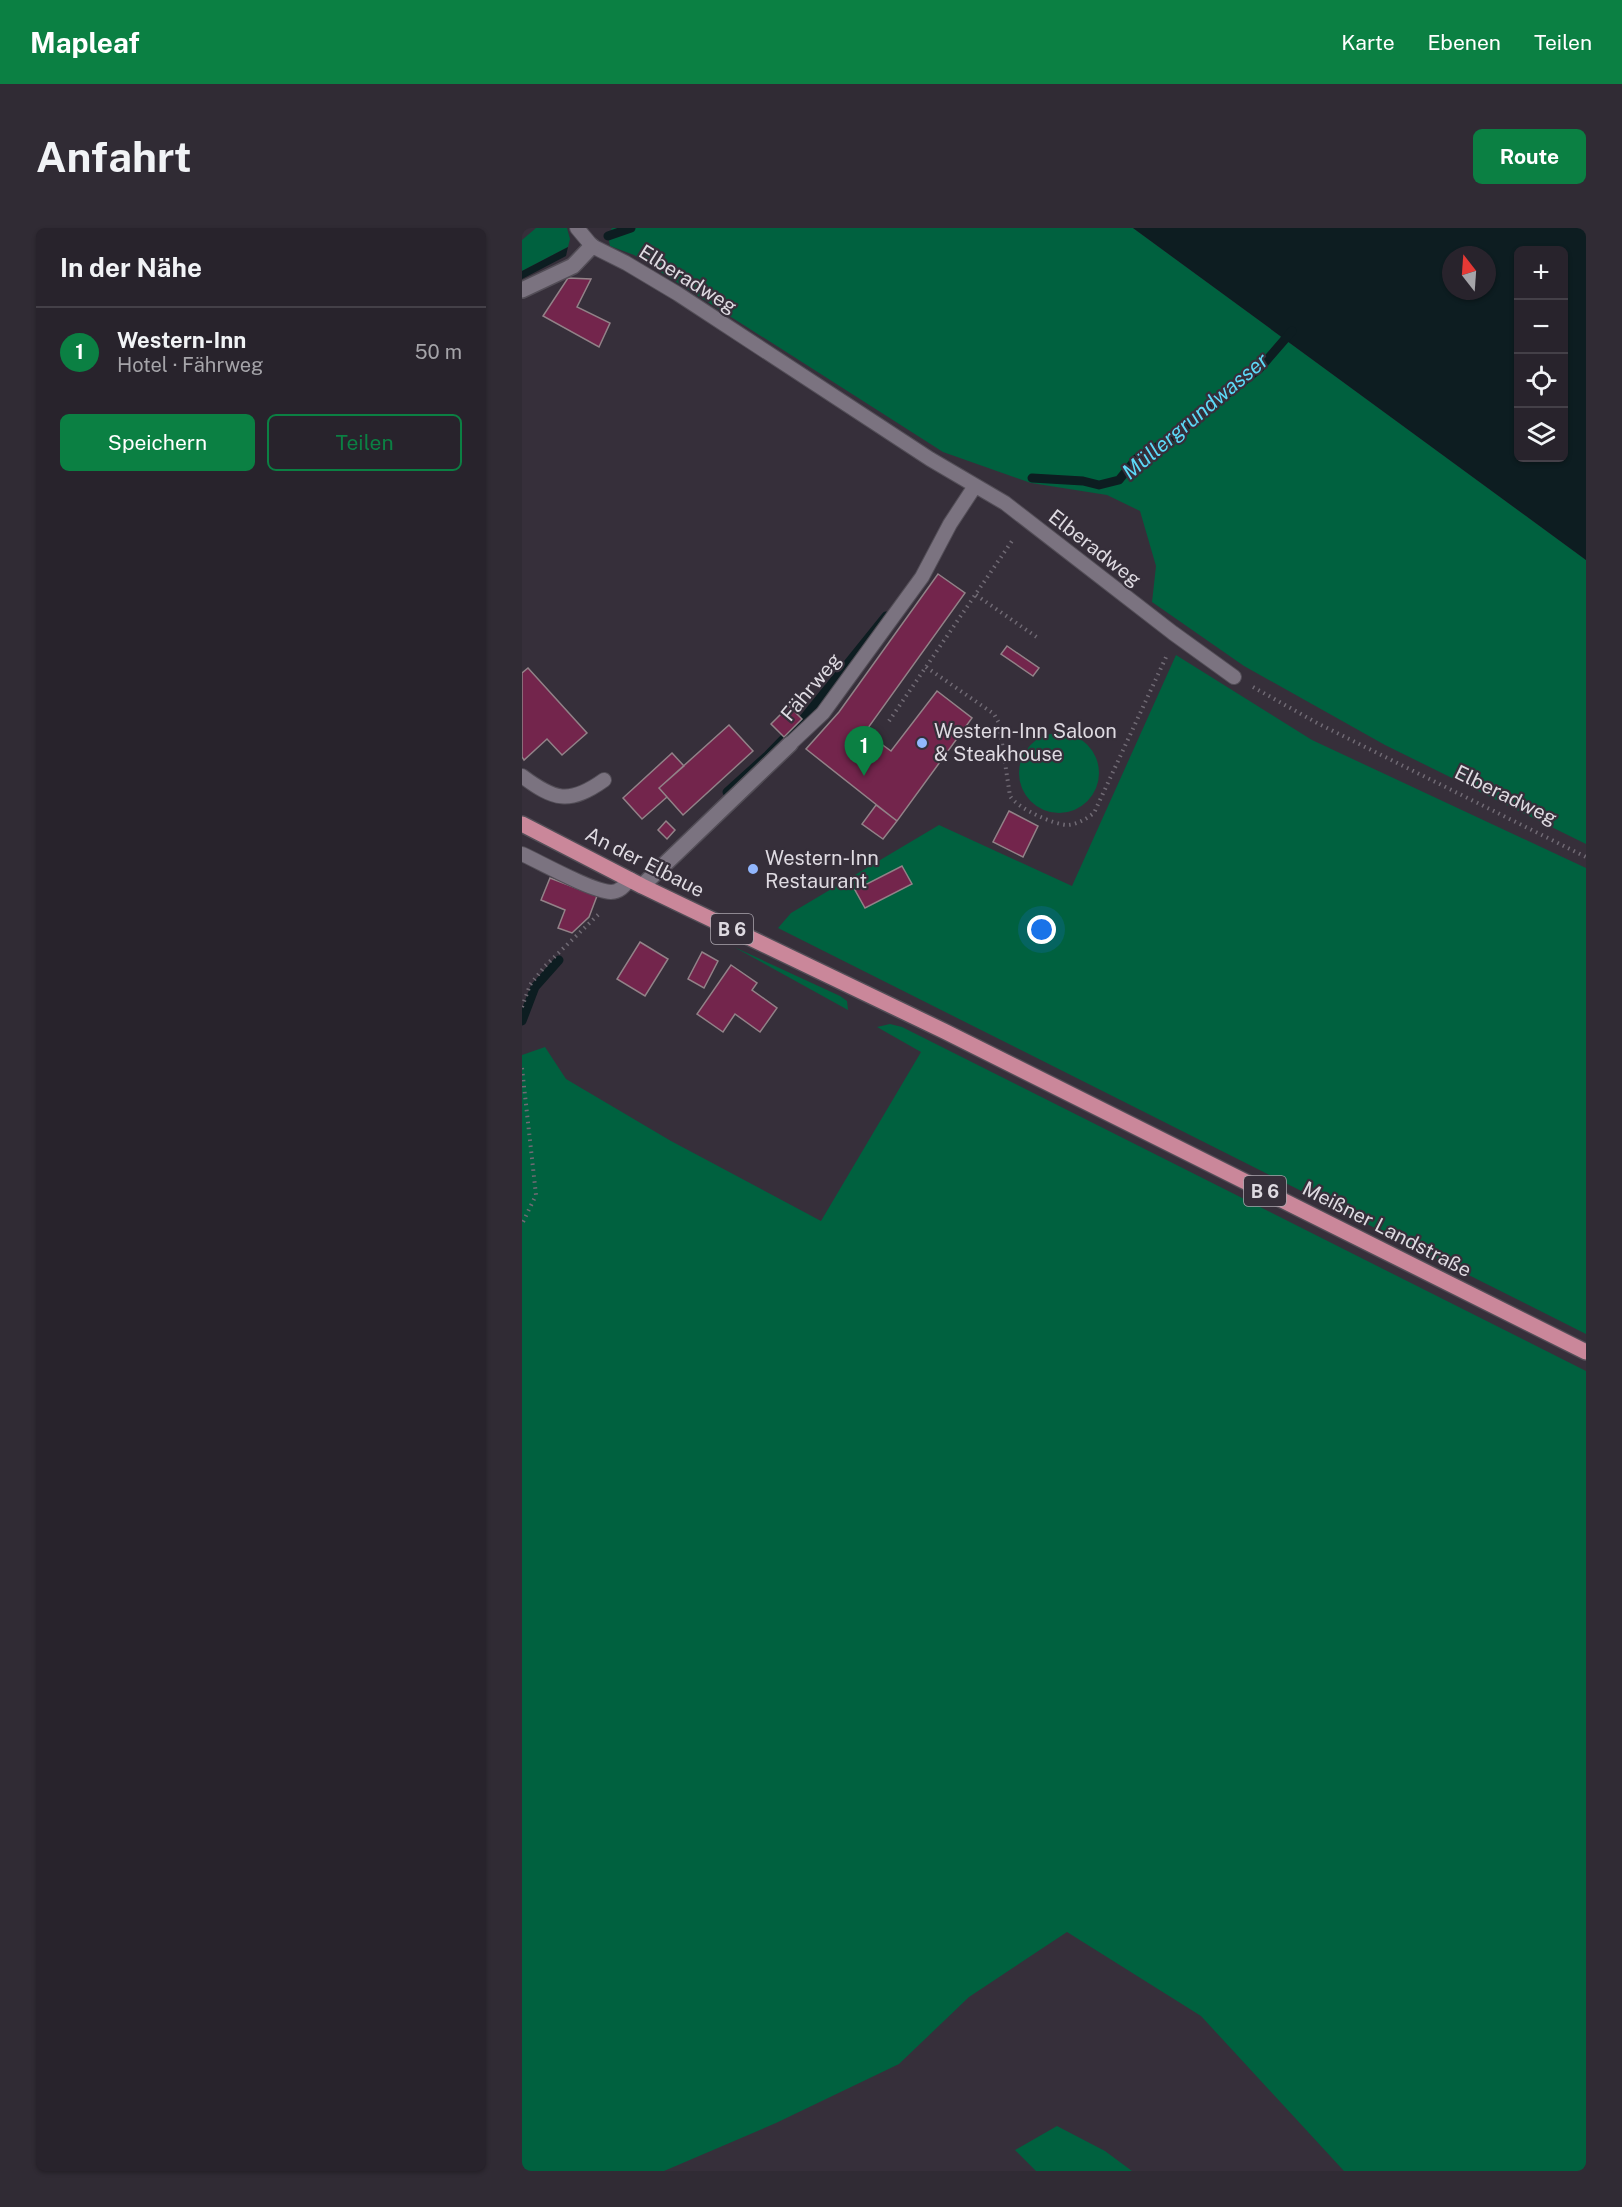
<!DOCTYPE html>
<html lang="de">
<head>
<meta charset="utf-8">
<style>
  body { margin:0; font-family:"Public Sans",sans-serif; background:#302b34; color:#f1f3f6 }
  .controls { position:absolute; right:18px; top:18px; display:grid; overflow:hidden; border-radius:9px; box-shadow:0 2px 4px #0004 }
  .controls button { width:54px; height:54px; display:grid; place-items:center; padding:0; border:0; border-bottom:2px solid #444048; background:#28232c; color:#f1f3f6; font:30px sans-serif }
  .compass { position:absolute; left:920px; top:18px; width:54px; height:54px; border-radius:50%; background:#28232c; box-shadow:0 2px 4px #0004; rotate:343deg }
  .you { position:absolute; left:520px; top:702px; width:21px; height:21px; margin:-15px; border:4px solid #fff; border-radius:50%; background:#1a73e8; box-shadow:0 0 0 9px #1a73e833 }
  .badge { display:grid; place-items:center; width:39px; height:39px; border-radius:50%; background:#0b8043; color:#fff; font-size:20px; font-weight:700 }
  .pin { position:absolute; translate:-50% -50px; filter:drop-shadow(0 2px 3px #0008) }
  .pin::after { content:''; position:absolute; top:32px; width:21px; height:18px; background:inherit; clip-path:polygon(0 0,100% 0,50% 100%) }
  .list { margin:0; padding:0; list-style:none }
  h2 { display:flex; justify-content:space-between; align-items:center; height:78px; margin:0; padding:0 24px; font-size:26px }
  h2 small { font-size:20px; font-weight:400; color:#a5a4a9 }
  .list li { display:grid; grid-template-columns:39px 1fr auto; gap:18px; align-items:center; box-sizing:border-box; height:90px; padding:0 24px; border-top:2px solid #444048 }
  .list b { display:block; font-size:22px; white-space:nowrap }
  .list p { margin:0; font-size:20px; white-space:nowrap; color:#a5a4a9 }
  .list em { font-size:20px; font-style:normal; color:#a5a4a9 }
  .actions { display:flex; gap:12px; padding:18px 24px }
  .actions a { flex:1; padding:14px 0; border:2px solid #0b8043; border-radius:9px; text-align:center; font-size:21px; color:#0b8043 }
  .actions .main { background:#0b8043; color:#fff }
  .icon { flex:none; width:33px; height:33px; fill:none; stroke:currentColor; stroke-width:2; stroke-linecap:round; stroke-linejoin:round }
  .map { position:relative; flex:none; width:1064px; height:1943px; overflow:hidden; border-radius:9px }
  header { display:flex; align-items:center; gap:36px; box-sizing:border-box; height:84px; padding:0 30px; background:#0b8043; color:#fff }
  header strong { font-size:28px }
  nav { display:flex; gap:33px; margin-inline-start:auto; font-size:21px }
  .intro { display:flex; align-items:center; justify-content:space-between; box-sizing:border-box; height:144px; padding:0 36px }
  h1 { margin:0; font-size:42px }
  .button { padding:15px 27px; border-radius:9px; background:#0b8043; color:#fff; font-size:21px; font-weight:700 }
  main { display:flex; gap:36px; padding:0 36px }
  aside { flex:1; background:#28232c; border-radius:9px; box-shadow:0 2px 4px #0004 }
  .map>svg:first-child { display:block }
</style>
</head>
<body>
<header>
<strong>Mapleaf</strong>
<nav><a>Karte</a><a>Ebenen</a><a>Teilen</a></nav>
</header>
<div class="intro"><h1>Anfahrt</h1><a class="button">Route</a></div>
<main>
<aside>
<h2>In der Nähe<small></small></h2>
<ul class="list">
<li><span class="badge">1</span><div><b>Western-Inn</b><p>Hotel · Fährweg</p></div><em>50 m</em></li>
</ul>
<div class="actions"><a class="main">Speichern</a><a>Teilen</a></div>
</aside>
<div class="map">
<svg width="1064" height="1943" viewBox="0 0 1064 1943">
  <rect width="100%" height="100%" fill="#362f3a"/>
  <path fill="#00613f" d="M14,0H45L48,11L46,19L0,43V12Z
    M90,0H611L1064,332V616L863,517L722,438L630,374L634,338L618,283L585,267L509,255L421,224L112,27L88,18L86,8Z
    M654,427L790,512L1064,640V1106L256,700L269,685L417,597L550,658Z
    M497 545a40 40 0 1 1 80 0a40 40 0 1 1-80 0Z
    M212,719L318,768L325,773L326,782Z
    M368,796L380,799L1064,1143V1943H822L679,1788L545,1704L447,1769L377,1836L254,1895L142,1943H0V827L23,819L44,851L149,913L299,993L399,824L355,799Z
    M535,1898L583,1923L610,1943H514L493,1922Z"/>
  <path fill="#0d1d21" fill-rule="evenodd" d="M611,0H1064V332ZM996,22H1042V230H996ZM929,27H965V63H929Z
    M46,19L44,28L0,51V43Z"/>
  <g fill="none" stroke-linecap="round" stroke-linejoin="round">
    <path stroke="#0d1d21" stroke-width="9" d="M86,8L109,0
      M510,250L561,253L577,257L597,252L614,231L642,215L737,141L770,103
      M205,564L246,527L282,490L364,388
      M0,793L13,759L37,732"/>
  </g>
  <path fill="#73254c" stroke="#928288" stroke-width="1.5" d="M46,50L69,51L55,79L88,95L77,119L21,88Z
    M416,346L443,365L343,504L369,523L415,463L450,490L375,593L284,521L317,484Z
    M485,418L517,440L511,448L479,426Z
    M6,440L65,505L40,527L25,511L2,532L0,529V445Z
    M267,478L280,491L262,509L249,496Z
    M207,497L231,523L161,587L137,560Z
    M150,525L162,538L137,560L145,569L120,591L101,570Z
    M354,577L375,593L361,611L340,596Z
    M487,583L516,598L501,629L471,614Z
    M144,593L153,602L145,611L136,602Z
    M380,638L390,656L343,680L333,662Z
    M28,650L75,668L67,689L50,705L36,700L43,682L19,672Z
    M118,714L146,731L123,768L95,751Z
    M180,724L196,733L182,760L166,751Z
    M209,737L235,755L230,762L255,780L238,804L213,786L201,804L175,786Z"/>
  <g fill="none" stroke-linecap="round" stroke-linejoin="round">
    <defs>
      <path id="service" d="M55,0L70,18L104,35L156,66L408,231L483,275L651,405L712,449
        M268,516L301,485L400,349L428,296L453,258
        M0,548C32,572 47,577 82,552
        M0,626C20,635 69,663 89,664C98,664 103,657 108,651"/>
      <path id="minor" d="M0,62L51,38L70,18
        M120,658L268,516"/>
      <path id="primary" d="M0,596L120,658L422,803L1064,1124"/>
    </defs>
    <use href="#service" stroke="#534e57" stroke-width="16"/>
    <use href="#minor" stroke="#534e57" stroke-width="18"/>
    <use href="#primary" stroke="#534e57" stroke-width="18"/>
    <path stroke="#706a74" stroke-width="4" stroke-dasharray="1.5 4.5" stroke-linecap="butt" d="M454,367L516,410
      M404,439L472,486L477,495L488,568C495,580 532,597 546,597C556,596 564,591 572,585L645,427
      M731,459L795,495L1064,629
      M367,493L492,310
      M0,779L8,757L23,738L79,684
      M0,840L14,967L0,996"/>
    <use href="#service" stroke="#7b7380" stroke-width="14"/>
    <use href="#minor" stroke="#7b7380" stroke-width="15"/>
    <use href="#primary" stroke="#ca879a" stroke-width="15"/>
  </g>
  <g fill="#92b7fd" stroke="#362f3a" stroke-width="2">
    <circle cx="400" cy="515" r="6"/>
    <circle cx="231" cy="641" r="6"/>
  </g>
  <g text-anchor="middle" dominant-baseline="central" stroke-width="4.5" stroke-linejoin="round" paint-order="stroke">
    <g fill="#362f3a" stroke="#aca7af" stroke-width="1.5">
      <rect x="189" y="686" width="42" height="30" rx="4.5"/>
      <rect x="722" y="948" width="42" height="30" rx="4.5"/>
    </g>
    <g font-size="18" font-weight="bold" fill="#dedae1">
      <text x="210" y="701">B 6</text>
      <text x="743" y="963">B 6</text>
    </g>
    <g font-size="20" fill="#dedae1" stroke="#362f3a">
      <text transform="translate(166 51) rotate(32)">Elberadweg</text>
      <text transform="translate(573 320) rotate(38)">Elberadweg</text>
      <text transform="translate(289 459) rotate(-50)">Fährweg</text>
      <text transform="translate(984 567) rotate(26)">Elberadweg</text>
      <text transform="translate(123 634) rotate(27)">An der Elbaue</text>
      <text transform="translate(865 1001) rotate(27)">Meißner Landstraße</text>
    </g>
    <g font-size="20" fill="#dedae1" stroke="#362f3a" text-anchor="start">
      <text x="412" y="503">Western-Inn Saloon<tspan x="412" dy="23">&amp; Steakhouse</tspan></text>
      <text x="243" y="630">Western-Inn<tspan x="243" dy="23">Restaurant</tspan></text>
    </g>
    <g font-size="21" font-style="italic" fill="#5cdaf8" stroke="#362f3a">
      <text transform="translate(673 188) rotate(-40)">Müllergrundwasser</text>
    </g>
  </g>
</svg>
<div class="controls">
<button>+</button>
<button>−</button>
<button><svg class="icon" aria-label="locate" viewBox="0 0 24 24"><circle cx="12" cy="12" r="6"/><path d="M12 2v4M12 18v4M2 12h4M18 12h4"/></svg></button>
<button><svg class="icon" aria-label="layers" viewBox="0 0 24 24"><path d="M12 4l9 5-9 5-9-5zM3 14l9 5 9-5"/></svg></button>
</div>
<svg class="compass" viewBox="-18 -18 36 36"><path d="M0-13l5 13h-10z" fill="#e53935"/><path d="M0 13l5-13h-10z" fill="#a5a4a9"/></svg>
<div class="you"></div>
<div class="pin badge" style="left:342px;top:548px">1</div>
</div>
</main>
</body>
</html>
